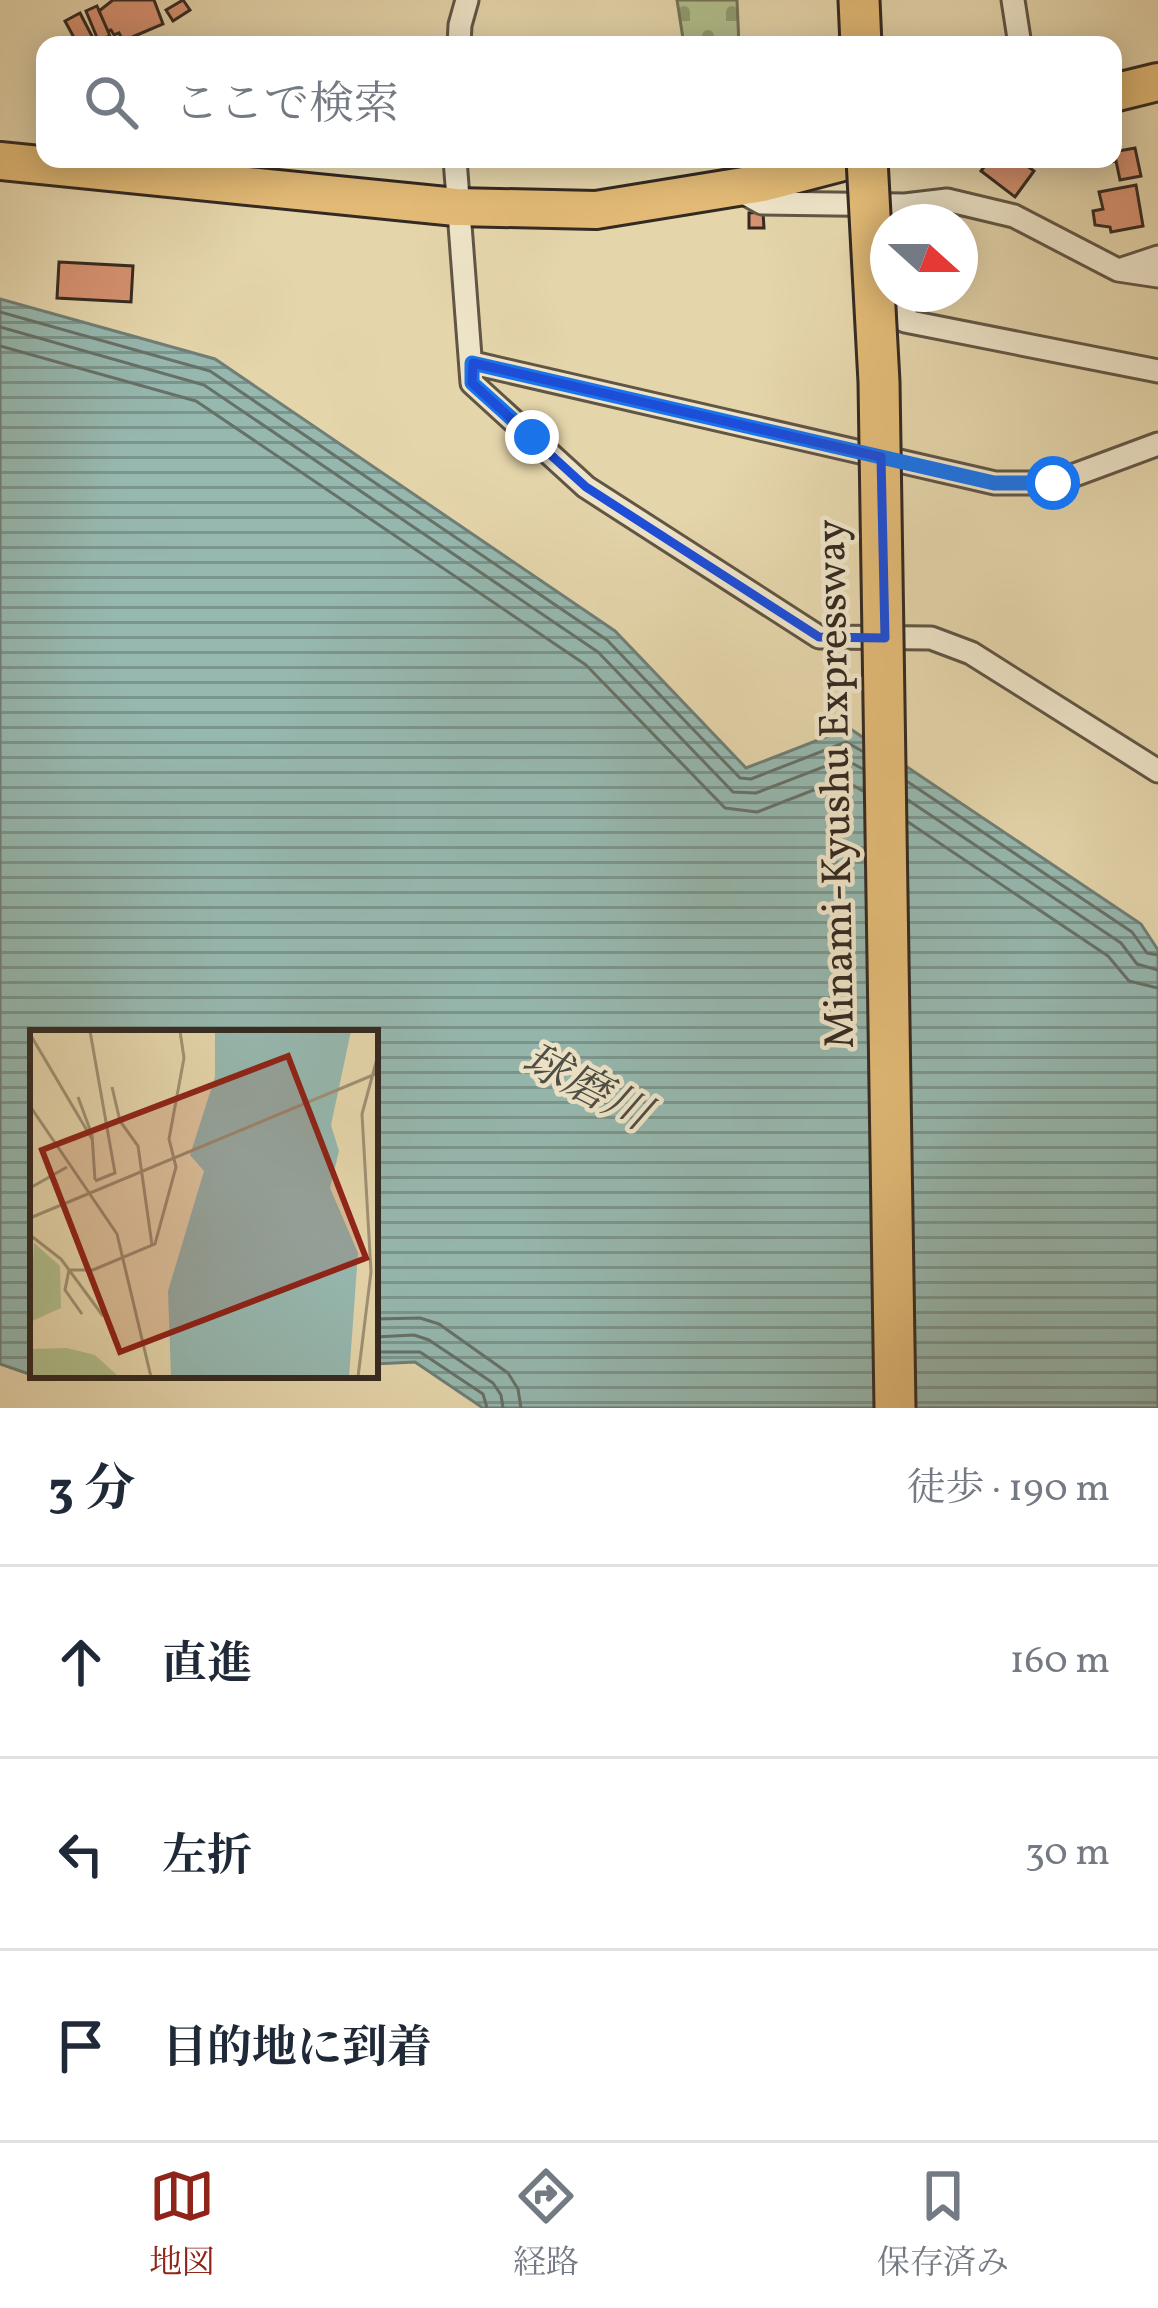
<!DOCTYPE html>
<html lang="ja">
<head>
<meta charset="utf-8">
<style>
  body { margin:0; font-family:Vollkorn,"Noto Serif JP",serif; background:#f2f2f3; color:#1f2937 }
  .compass { position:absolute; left:870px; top:204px; width:108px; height:108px; border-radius:50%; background:#fff; box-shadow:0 6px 30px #0003; rotate:111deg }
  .stop { position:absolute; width:36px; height:36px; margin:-27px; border:9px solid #1a73e8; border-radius:50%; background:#fff }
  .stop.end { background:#1a73e8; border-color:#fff; box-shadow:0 3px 12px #0008 }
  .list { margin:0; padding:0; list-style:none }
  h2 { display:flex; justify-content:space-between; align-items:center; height:156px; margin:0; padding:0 48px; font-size:51px }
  h2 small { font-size:39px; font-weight:400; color:#747a83 }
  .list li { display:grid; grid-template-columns:78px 1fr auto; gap:36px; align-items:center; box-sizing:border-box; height:192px; padding:0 48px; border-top:3px solid #e0e1e3 }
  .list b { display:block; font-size:45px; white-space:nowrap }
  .list em { font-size:39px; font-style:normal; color:#747a83 }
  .icon { flex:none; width:66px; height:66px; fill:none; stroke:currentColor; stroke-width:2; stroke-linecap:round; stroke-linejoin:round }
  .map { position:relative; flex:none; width:1158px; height:1408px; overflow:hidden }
  .search { position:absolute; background:#fff; box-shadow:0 6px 30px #0003; left:36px; right:36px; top:36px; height:132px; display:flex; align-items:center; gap:30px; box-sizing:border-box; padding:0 42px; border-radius:24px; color:#747a83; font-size:45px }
  .sheet { height:732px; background:#fff }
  nav { display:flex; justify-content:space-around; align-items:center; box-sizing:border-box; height:168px; border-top:3px solid #e0e1e3; background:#fff; font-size:33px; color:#747a83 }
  nav a { display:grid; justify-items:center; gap:6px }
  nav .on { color:#8f2418 }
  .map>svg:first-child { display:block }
</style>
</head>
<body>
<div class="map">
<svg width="1158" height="1408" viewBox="0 0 1158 1408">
  <defs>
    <pattern id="cemetery-stones" width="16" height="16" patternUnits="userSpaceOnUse" patternTransform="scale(3)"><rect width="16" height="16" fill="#b1be8c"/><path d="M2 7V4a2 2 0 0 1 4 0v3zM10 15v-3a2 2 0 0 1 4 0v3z" fill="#919b72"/></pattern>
    <pattern id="water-rules" width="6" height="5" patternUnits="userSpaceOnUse" patternTransform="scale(3)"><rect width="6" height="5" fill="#96b8af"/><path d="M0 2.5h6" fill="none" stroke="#7b968e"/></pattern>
  </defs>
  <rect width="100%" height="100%" fill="#e5d5ab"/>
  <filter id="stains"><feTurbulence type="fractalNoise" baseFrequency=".00167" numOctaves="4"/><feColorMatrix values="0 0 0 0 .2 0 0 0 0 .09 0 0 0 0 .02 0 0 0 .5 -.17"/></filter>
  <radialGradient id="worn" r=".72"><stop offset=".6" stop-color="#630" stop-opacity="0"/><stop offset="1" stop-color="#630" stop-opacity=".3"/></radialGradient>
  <path fill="url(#cemetery-stones)" stroke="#737457" stroke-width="3" d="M677,0H737L739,45H684Z"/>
  <path fill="url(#water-rules)" stroke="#6f7f77" stroke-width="3" d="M0,299L215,359L615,631L746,768L849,728L1141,924L1158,950V1408H483L415,1362L375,1364V1033H33V1375H102L40,1378L0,1364Z"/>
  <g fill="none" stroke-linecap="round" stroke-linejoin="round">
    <path stroke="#667168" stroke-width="3" d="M0,312L210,371L607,640L740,778L751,779L846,742L862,751
      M0,327L204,385L598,652L733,792L756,793L844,759L863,769
      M0,346L196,401L586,665L725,808L757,812L842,779L863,791
      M908,782L1132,932L1147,953L1158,955
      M908,800L1121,943L1137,964L1158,970
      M908,822L1108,956L1129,981L1158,988
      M375,1319L420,1318L439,1324L508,1373L518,1389L521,1408
      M375,1337L414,1335L429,1340L493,1383L501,1395L503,1408
      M375,1352H420L483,1394L487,1408"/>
  </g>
  <path fill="#d79271" stroke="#352a22" stroke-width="3" d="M113,0H154L163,24L123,41L119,33L114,35L111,30L108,31L99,11Z
    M183,0L190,10L173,21L166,10Z
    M97,6L110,36L98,40L86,11Z
    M80,13L94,40L84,45H78L65,21Z
    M1135,148L1141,176L1120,180L1116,161L1100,164L1099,159H1113V152Z
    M990,159H1018L1034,171L1015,197L981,171Z
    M1136,185L1143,226L1111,232L1110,227L1095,225L1093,211L1103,209L1099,192Z
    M763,212L764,228H749V213Z
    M59,262L133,266L131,302L57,298Z"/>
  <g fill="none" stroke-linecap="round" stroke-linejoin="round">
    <defs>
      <path id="minor" d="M1013,0L1020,45
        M459,45L460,25L467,0
        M455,159L472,383L586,487L819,637L931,638L971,653L1158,771
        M735,188L762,203L905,205L947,200L1014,216L1118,270L1158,276
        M1119,270L1158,257
        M905,294V321L1158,371
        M473,363L995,483H1053L1158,444"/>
      <path id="trunk" d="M1113,93L1158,82
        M0,161L456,207L596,210L762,183L854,159"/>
      <path id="motorway" d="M859,0L861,45"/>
    </defs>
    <use href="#minor" stroke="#615544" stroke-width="27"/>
    <use href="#trunk" stroke="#352a22" stroke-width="42"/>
    <use href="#motorway" stroke="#352a22" stroke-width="45"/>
    <use href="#minor" stroke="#eee4c8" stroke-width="21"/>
    <use href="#trunk" stroke="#e2ba76" stroke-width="36"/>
    <use href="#motorway" stroke="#e2ba76" stroke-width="39"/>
    <defs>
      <path id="motorway-bridge" d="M867,159L879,382L895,1408"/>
    </defs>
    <use href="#motorway-bridge" stroke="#352a22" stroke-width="45" stroke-linecap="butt"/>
    <use href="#motorway-bridge" stroke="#e2ba76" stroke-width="39"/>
  </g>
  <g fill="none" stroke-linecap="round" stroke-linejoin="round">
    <path stroke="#1a73e8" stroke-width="15" d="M532,437L472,383V363L994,483H1053"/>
  </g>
  <path fill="none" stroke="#1d4ed8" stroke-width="9" stroke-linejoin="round" d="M473,363L881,457L885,638L819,637L586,487L472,383Z"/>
  <g text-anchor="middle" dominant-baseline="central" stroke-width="9" stroke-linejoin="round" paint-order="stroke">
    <g font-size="42" fill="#352a22" stroke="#eee4c8">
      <text transform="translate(838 784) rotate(-91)">Minami-Kyushu Expressway</text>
    </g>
    <g font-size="45" font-style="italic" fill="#4d4e45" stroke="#eee4c8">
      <text transform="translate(585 1089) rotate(27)">球磨川</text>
    </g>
  </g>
  <g transform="translate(30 1030)">
    <rect width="348" height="348" fill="#e5d5ab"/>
    <path d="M37,318L65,325L89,347H0V319Z" fill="#b1be8c"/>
    <path d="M4,213L30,236L31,278L0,292Z" fill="#b1be8c"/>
    <path d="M185,1H321L301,95L309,121L300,158L328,223L319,347H141L138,261L174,141L160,125L185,47Z" fill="#96b8af"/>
    <path fill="none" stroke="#9f9174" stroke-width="3" d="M60,1L85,143L65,151M0,4L62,109M82,57L90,91L108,116L122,215M48,67L62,105L65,150M0,76L87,204L121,347M0,158L37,137M0,188L348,43M0,205L31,229L73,286M39,240H63L125,214L146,137L139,109L154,28L150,1M39,240L35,260L52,284M328,347L341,242L332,84L348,25"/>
    <path fill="#8f2418" fill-opacity="0.15" stroke="#8f2418" stroke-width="6" d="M258,26L336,228L90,322L12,120Z"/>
    <rect width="348" height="348" fill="none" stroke="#352a22" stroke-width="6"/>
  </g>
  <rect width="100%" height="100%" filter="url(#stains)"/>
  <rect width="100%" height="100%" fill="url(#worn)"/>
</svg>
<svg class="compass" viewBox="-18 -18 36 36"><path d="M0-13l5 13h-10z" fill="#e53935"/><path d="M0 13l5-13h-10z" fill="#747a83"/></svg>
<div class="stop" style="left:1053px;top:483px"></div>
<div class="stop end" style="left:532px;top:437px"></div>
<div class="search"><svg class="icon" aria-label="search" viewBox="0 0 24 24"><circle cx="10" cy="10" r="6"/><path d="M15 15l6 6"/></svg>ここで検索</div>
</div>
<section class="sheet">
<h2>3 分<small>徒歩 · 190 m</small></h2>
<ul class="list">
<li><svg class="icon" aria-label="ahead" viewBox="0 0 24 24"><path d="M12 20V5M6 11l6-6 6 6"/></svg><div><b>直進</b></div><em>160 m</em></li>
<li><svg class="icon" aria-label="left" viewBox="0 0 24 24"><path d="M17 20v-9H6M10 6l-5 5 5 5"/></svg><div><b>左折</b></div><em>30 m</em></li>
<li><svg class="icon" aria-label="arrive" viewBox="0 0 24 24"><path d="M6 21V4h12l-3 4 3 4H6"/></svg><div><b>目的地に到着</b></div></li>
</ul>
</section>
<nav>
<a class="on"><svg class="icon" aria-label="map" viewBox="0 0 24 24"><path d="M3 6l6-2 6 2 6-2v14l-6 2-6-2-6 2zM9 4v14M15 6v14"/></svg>地図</a>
<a><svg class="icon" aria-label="directions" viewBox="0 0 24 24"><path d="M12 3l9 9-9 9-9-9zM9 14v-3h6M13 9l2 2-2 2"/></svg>経路</a>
<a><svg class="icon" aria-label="saved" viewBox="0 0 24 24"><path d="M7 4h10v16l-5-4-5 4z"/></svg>保存済み</a>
</nav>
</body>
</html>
